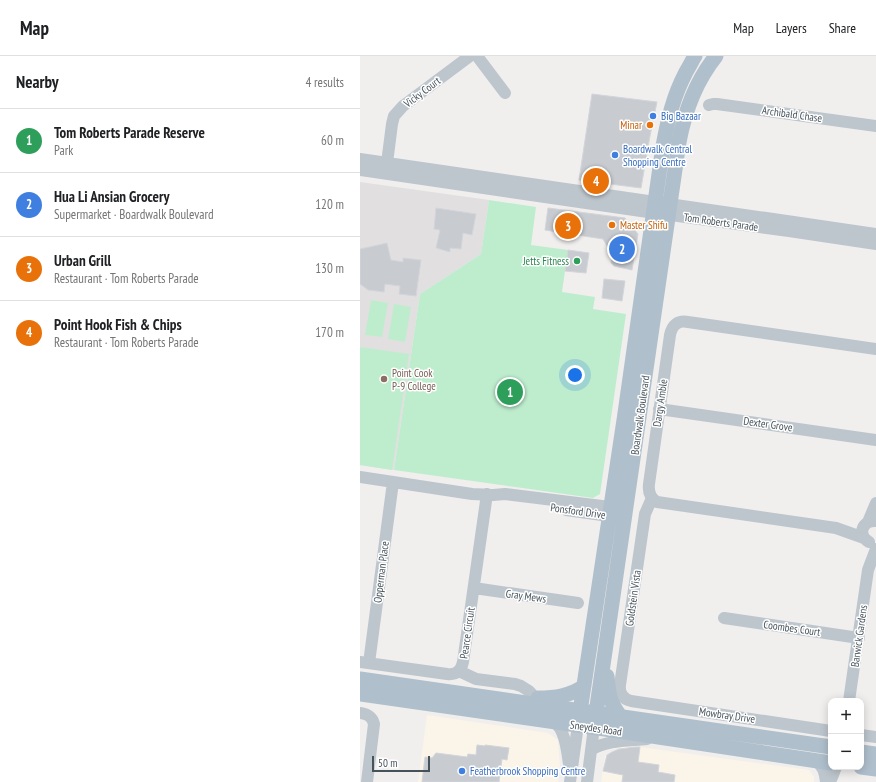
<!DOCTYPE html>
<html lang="en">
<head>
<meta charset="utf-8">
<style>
  body { margin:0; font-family:"PT Sans Narrow",sans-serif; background:#f6f6f6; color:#202124 }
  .controls { position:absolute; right:12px; bottom:12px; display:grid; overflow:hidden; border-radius:8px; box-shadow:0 2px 10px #0003 }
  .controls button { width:36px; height:36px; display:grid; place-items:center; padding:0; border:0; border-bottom:1px solid #e0e0e0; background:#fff; color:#202124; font:20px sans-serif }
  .scale { position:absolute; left:12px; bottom:10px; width:58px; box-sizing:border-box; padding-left:4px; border:2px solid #47535b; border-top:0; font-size:11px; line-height:14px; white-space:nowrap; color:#47535b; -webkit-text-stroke:3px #fff; paint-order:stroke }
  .you { position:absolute; left:215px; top:319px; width:14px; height:14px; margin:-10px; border:3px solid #fff; border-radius:50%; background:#1a73e8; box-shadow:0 0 0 6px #1a73e833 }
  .badge { display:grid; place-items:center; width:26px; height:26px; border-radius:50%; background:#ea580c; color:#fff; font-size:13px; font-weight:700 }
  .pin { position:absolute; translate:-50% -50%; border:2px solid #fff; box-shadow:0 1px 4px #0006 }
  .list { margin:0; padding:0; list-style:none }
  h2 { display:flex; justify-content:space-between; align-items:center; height:52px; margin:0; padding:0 16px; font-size:17px }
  h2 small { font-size:13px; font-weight:400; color:#757577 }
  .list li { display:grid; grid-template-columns:26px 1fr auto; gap:12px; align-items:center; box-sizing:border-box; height:64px; padding:0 16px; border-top:1px solid #e0e0e0 }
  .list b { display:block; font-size:15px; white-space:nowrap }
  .list p { margin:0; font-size:13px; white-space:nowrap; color:#757577 }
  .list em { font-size:13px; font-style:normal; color:#757577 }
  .map { position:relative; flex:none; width:516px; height:726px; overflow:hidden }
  header { display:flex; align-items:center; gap:24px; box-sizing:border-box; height:56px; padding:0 20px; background:#fff; border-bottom:1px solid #e0e0e0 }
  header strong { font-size:19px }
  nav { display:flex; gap:22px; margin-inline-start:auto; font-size:14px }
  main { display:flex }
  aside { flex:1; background:#fff }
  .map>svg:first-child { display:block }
</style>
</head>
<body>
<header>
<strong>Map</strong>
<nav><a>Map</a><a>Layers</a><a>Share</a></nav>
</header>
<main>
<aside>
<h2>Nearby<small>4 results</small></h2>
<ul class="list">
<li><span class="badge" style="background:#2e9e5b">1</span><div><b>Tom Roberts Parade Reserve</b><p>Park</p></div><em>60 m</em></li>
<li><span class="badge" style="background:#3f7fe0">2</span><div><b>Hua Li Ansian Grocery</b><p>Supermarket · Boardwalk Boulevard</p></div><em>120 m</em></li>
<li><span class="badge" style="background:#e8710a">3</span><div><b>Urban Grill</b><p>Restaurant · Tom Roberts Parade</p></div><em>130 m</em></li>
<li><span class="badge" style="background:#e8710a">4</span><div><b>Point Hook Fish &amp; Chips</b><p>Restaurant · Tom Roberts Parade</p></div><em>170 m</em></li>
</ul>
</aside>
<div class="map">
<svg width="516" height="726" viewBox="0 0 516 726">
  <rect width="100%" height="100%" fill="#f1eeee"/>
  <path fill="#fbf4e8" d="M67,659L188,677L198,684L200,711L198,726H58Z
    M261,691H280L449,714L454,721V726H241L245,700L252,696Z"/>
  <path fill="#e2dfe0" d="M0,126L129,144L121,198L60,238L34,414L0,409Z"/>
  <path fill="#beedce" d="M129,144L176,151L171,189L208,194L202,236L235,241L233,253L266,258L240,438L233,442L34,414L60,238L121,198Z
    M11,244L28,247L22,281L5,279Z
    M34,248L51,251L45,286L28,283Z
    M0,291L49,298L32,414L0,409Z"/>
  <path fill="#c8ccd1" stroke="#d2d5da" d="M232,38L297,46L290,80L281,132L219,124Z
    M76,152L116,158L112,179L103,177L101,193L90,192V196L76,192L80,174L74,173Z
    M188,152L265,162L278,178L272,214L254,210L251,207L252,199L243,183L185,174Z
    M27,187L31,204L43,206V202L61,204L56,240L39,238L40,230L25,228L24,236L8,234L0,228V193Z
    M208,194L229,197L226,217L205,215Z
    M244,223L265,225L262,245L242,242Z
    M117,689L125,690V689L149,692L147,704L142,703L139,726H62L65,701L72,702L76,697L107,701L108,698L116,699Z
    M276,691H280L278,706L299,709L298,716L315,719L314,726H262L263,719L243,715L247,699L252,696L259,693Z"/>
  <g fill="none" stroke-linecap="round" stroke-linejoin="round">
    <path stroke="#bdc6cd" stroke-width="12" d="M117,0L145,37
      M349,49L353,48H357L516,70
      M0,103L516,178
      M27,107L32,68L34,60L43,50L110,0
      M0,114L281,155L429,175L516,188
      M299,353L516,384
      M0,421L112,438L133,439L145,438L250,451L258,455
      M292,442L285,458L260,629C259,637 262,643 271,645L471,675
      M206,454L249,460L257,459
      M508,466L516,447
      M504,482L476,472L297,446C290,442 288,436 289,428L310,279C312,269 318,264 328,266L516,293
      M509,486C497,479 502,464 516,465
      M114,532L218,547
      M364,562L499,582
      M0,606L87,618C96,619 101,615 103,606L127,438
      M9,607L33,426
      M99,615L116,623L155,628L161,630L169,635L182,649
      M489,645L508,514L516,493
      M0,657C7,658 12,660 14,668L7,726
      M194,666C205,673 207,695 209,708
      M501,679L516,681
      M231,694C247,684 268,685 287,683
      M455,704C463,710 465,716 466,726
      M210,726L218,669
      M227,726L234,671
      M470,726L473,719L476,711"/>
    <path stroke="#afbfcc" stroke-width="15" d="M247,620C249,638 249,646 261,661
      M0,623L471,691
      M0,638L252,674L471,707
      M178,642C195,642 210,640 224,630
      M218,669L264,364L303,90C308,63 313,41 326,16C329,11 332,5 335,0
      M234,671L319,86C325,54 336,25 356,0
      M501,696L516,698
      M501,711L516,713"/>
  </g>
  <g fill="#3f7fe0" stroke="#fff" stroke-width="1.5">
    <circle cx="293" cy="60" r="4"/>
    <circle cx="255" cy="99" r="4"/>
    <circle cx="102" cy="715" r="4"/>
  </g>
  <g fill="#e8710a" stroke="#fff" stroke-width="1.5">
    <circle cx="290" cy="69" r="4"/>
    <circle cx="252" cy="169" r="4"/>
  </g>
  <circle fill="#2e9e5b" stroke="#fff" stroke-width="1.5" cx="217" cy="205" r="4"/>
  <circle fill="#8d6e63" stroke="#fff" stroke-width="1.5" cx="24" cy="323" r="4"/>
  <g text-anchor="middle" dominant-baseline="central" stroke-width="3" stroke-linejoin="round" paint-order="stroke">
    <g font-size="11" fill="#47535b" stroke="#fff">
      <text transform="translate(62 36) rotate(-37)">Vicky Court</text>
      <text transform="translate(432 58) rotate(8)">Archibald Chase</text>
      <text transform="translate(361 166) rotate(8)">Tom Roberts Parade</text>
      <text transform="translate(300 347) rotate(-82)">Dargy Amble</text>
      <text transform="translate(280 359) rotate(-82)">Boardwalk Boulevard</text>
      <text transform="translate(408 368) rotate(8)">Dexter Grove</text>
      <text transform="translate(218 455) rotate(8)">Ponsford Drive</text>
      <text transform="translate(21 516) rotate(-83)">Opperman Place</text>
      <text transform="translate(166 540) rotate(8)">Gray Mews</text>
      <text transform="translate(273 542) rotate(-82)">Goldstein Vista</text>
      <text transform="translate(432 572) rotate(8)">Coombes Court</text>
      <text transform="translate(107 577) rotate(-82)">Pearce Circuit</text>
      <text transform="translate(499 580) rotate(-82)">Barwick Gardens</text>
      <text transform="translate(367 659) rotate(8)">Mowbray Drive</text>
      <text transform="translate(236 672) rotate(8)">Sneydes Road</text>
    </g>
    <g font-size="11" fill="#366cbe" stroke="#fff" text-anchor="start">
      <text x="301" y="60">Big Bazaar</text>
      <text x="263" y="93">Boardwalk Central<tspan x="263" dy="13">Shopping Centre</tspan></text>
      <text x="110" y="715">Featherbrook Shopping Centre</text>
    </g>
    <g font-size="11" fill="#c56008" stroke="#fff" text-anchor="end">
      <text x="282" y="69">Minar</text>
      <text x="260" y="169" text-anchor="start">Master Shifu</text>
    </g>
    <g font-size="11" fill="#27864d" stroke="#fff" text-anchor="end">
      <text x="209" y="205">Jetts Fitness</text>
    </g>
    <g font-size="11" fill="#785e54" stroke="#fff" text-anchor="start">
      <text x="32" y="317">Point Cook<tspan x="32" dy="13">P-9 College</tspan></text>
    </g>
  </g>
</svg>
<div class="controls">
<button>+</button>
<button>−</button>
</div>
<div class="scale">50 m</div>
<div class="you"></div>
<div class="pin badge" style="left:150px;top:336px;background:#2e9e5b">1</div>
<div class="pin badge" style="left:262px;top:193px;background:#3f7fe0">2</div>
<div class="pin badge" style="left:208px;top:170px;background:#e8710a">3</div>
<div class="pin badge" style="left:236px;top:125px;background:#e8710a">4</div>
</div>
</main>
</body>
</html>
